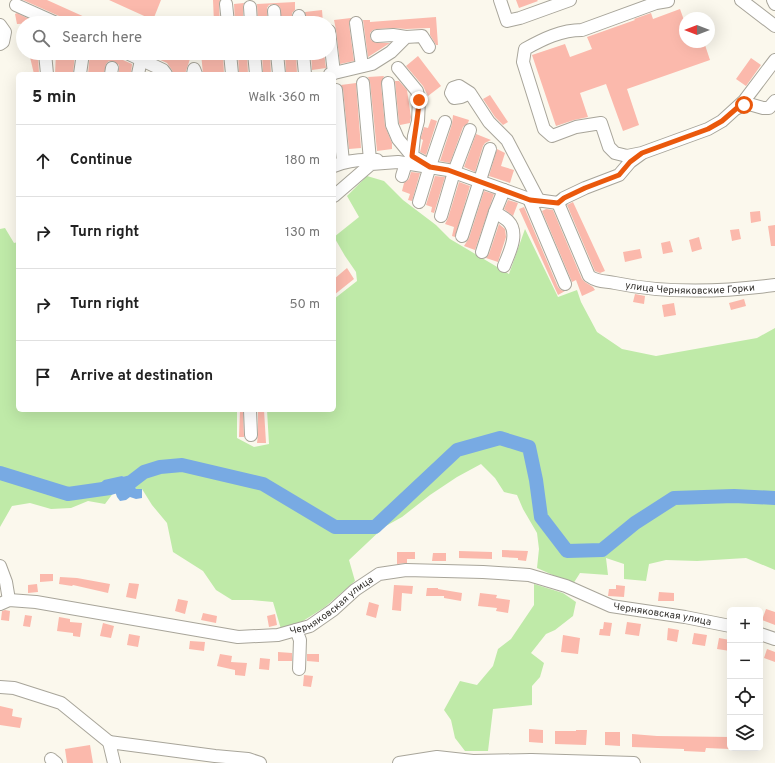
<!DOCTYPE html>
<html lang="en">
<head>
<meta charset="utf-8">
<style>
  body { margin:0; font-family:Overpass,sans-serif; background:#f6f6f6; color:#222 }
  .controls { position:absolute; right:12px; bottom:12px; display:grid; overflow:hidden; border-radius:6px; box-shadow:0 4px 16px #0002 }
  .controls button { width:36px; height:36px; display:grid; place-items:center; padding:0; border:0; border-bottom:1px solid #e0e0e0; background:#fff; color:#222; font:20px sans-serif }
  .compass { position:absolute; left:679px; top:12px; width:36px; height:36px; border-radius:50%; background:#fff; box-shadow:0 4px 16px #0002; rotate:270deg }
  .stop { position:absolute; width:12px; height:12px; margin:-9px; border:3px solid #ea580c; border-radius:50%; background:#fff }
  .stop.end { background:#ea580c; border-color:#fff; box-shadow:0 1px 4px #0008 }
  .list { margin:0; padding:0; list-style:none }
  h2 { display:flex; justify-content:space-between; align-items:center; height:52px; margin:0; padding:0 16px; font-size:17px }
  h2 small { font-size:13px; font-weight:400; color:#767676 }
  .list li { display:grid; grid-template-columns:26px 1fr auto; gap:12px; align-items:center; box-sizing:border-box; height:72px; padding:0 16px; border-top:1px solid #e0e0e0 }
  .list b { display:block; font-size:15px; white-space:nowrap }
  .list em { font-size:13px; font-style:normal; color:#767676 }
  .icon { flex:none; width:22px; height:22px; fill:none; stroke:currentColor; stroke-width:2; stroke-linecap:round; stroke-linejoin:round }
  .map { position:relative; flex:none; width:775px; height:763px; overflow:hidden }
  .search { position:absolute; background:#fff; box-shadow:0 4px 16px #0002; left:16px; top:16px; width:320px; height:44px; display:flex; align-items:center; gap:10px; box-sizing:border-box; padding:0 14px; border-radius:22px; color:#767676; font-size:15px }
  .panel { position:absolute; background:#fff; box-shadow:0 4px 16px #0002; left:16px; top:72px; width:320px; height:340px; border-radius:6px }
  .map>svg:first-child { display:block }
</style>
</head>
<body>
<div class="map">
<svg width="775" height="763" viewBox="0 0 775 763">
  <rect width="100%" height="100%" fill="#fbf8ed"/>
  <path fill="#bfeaa8" d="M367,176L384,181L403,200L436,225L450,239L509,274L525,229L558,297L577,290L581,302L597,332L622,349L656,356L757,338L775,328V570L746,558L697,561L666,560L649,564L646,581L624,579V564L606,558L608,575L580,573L573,584L537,568L539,549L537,533L523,509L517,495L504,492L495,478L481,464L457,477L430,495L402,517L384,527L349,560L355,581L325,607L303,621L281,629L273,602L252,600H232L216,590L203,571L173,552L167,523L152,505L142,489H136C133,481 129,479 122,476L113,485L114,492L105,504L88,501L71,508L51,509L30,503L12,506L0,527V229L5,228L14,243L18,242V410H237V438L254,447L269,444L267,410H334V299L357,281L356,272L345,256L334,237L359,217L347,196Z
    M534,584L563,593L576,602L573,616L555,630L546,634L531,653L544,663L540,677L532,686V705L493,709L488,751H465L455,738L451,720L444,710L460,681L477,685L493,666L498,649L511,639L534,605Z"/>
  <path fill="#78aae3" d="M122,476C129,479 133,481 136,489H142V498L136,499L130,497L126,500L120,501L117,497L113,485L99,492L95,488L104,480Z"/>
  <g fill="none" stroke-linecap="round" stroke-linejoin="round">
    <path stroke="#78aae3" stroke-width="14" d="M0,473L68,494L110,488L131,482L144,472L160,467L182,465L263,484L335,527H375L457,450L500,438L529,447L536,480L541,517L567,551L602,550L635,523L674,498L734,496L775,498"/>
  </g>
  <path fill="#fbb9ac" d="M23,0H47L98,23H66L59,16Z
    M109,0H161L153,20Z
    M213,0H220L219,5L220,23H214Z
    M516,0H537L538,1L519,8Z
    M295,2V10L292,13V23H282L280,7L274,4L269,5L267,8V23H258L257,4Z
    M244,3L243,7V23H235L234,4Z
    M680,9L685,23V42H704L710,60L627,89L639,125L623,131L606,84L580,93L588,117L574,120L556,126L532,55L565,44L570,57L592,49L587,37L635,20L634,19L651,13L653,19Z
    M322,10L323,23H307L305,12Z
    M17,13L35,22L36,23L17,24L15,14Z
    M436,17L438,45H436L430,35V28L406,29L393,28L377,29L373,30L370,33V37L371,40L377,43H390L368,57L363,20H370V22Z
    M351,18L349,24L354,61L340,64L336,30L334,20Z
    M29,53H38L39,74H34Z
    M56,53H75L73,74H55Z
    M90,53H120L121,57L123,60L132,64L131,74H119V65L113,61H109L106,64L104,74H88Z
    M145,53H166L179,59L181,53H192L185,74H173L172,70L167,63Z
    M201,53H223L224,74H203Z
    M238,53H247L248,74H239Z
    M262,53H270L271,74H263Z
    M285,53H296L297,74H286Z
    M311,53H324L326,68L312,70Z
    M418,56L441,86L428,96L423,86L406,66Z
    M751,58L761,65L746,86L736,79Z
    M384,76L381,84L385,126L392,143V149L377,151L370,82L368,77Z
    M395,81H399L407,90L411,117L410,123L400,125L399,123Z
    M356,83L361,148L349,149L343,89L341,85Z
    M490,95L508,122L503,125L495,117L483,99Z
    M453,115L469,120L468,123L463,127L450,163L440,161L452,124Z
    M431,119L437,121L426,155L420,152L423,140L421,139V137L424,127L428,128Z
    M476,134L491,140L485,143L483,146L475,172L464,167Z
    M497,149L505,153L501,166L514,170L510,183L489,176Z
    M411,172L420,173L412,201L408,200L410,194L402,191L404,183L409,179Z
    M435,176L445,177L434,213L431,212L432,207L426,205Z
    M459,182L470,186L455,237L452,236L454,227L445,224L448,218Z
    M484,191L494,194L475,250L464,246L469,238Z
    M508,200L518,203L513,216L504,209Z
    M573,202L605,271L600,273L595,271L567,205Z
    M524,207L558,287L561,290L565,291L558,295L519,209Z
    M546,209L553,210L582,279L585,282L593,287L595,290L582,296L576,280L572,282L542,211Z
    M760,211L761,221L751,223L750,212Z
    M499,224L505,229L506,237L498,262L486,258L489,254Z
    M775,225V246H771L768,226Z
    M739,229L741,239L732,241L730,230Z
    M699,237L702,249L692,252L689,240Z
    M670,241L673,252L663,254L661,243Z
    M640,249L642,258L625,262L623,252Z
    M347,268L354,279L334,295V279Z
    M635,294L645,296L644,304L633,302Z
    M744,299L746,306L731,310L729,303Z
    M674,303L676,315L664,317L662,305Z
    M240,410H243L244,437H239Z
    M258,410H264L266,443H257L258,435Z
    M502,550L528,551L526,561L518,560V558L502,557Z
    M459,551L492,552V559L459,558Z
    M397,552H415V559H407V563L397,564Z
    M433,553H446V561H432Z
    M40,574H53V581L40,582Z
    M60,577L77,578L110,584L108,593L73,585L72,586L59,584Z
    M129,583L139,584L136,599L126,597Z
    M37,584L38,592L28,593V585Z
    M394,585L413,586L412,594L402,593L401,611L392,610Z
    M616,585L625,586L624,597L608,596L609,589H616Z
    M427,588H438V589L462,593L461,601L444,598V596H426Z
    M659,592L674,593V601H658Z
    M480,593L497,595L496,598L510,600L508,613L496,611L497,608L478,606Z
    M178,599L188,601L185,614L175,611Z
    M369,602L379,605L376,618L366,615Z
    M766,609L775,612V625L762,620Z
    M5,610L10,611L9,621L1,620L2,611Z
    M203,613L217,616L216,623L201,620Z
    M275,614L277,625L269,627L267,616Z
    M25,615L32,616L30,627L23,626Z
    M59,617L70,619V622L82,623L80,637L73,636V633L57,631Z
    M604,622L612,623L610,636L599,635L600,629H603Z
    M627,622L641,624L639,636L625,634Z
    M103,623L114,626L111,638L100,636Z
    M668,628L679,630L677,642L667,640Z
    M694,633L707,635L705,646L692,644Z
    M129,634L140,636L138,647L127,645Z
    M563,635L580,638L578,654L561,652Z
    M719,638L730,640V651L717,649Z
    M190,641L205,642L204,651L189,649Z
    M767,649L775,652V662L764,658Z
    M278,652L292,653V661H278Z
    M220,654L232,656L231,662L247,663L245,676L235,675V670L217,666Z
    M307,654H319V662L307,661Z
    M260,658L270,659L269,670L259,669Z
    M304,675L313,676L311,687L303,686Z
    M0,706L13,709L12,716L22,718L20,728L0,725Z
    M529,729L543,730V743L529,742Z
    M576,730H587L586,745L555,744V731H576Z
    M605,732H620V746L605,745Z
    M632,734L657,736L730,737V749L706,748L705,752L684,751V749L632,747Z
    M90,745L93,763H67L65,749Z"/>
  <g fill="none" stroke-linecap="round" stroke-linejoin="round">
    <defs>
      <g id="minor">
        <path d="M500,0L507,21L520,18L570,0"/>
        <path d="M741,0L775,26"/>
        <path d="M773,0L775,4"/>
        <path d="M668,1L656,3L582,30C561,30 543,39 525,49L523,62L544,129L552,136L576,127L601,123L609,147L615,153L627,156L642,153L708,129L722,121L744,101L775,60"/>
        <path d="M226,4L228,23"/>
        <path d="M16,5L56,23"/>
        <path d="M250,7L251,23"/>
        <path d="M274,11L275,23"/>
        <path d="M299,16L300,23"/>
        <path d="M356,23L362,66"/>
        <path d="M0,25L5,32L3,42L0,44"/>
        <path d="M329,31L334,73"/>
        <path d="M377,36L393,35L406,37"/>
        <path d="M45,53L47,74"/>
        <path d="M127,53L163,70L166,74"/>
        <path d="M230,53L232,74"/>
        <path d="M254,53L256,74"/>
        <path d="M277,53L279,74"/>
        <path d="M303,53L305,74"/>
        <path d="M398,68L417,91L419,100L418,121L414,136L412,156L425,163"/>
        <path d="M80,74L83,53"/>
        <path d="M111,74L112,68"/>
        <path d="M138,74L141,60"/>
        <path d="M193,74L194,69L196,74"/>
        <path d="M330,74L372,64L391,52L406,37L422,36L429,47"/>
        <path d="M363,83L370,160"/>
        <path d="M388,83L392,125L398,139L412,156"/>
        <path d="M336,90L343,162"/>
        <path d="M470,93L461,97L454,98L451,93L453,88L459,86L470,93L489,122L507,140L539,201"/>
        <path d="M737,108L749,104L763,108H769L775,101"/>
        <path id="s1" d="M641,154L630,162L619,175L585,188L564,198L558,203L589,276C597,282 605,281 615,283C668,294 722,292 775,285"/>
        <path d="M334,166C348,160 361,159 377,160"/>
        <path d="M402,176L406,163"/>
        <path d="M504,190L495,212C499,215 505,218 508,221C520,233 509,253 504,266"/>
        <path d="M334,196L371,164L398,162L448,170L529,199L558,203"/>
        <path d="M529,199L565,284"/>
        <path d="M419,202L430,166L445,122"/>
        <path d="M441,216L454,172L470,130"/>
        <path d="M462,236L490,149"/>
        <path d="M482,252L495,212"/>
        <path d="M250,410L251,435"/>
        <path d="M0,566L6,582L9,600"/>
        <path id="s2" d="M0,604L9,600L36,602L238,637L278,635L310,626L333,610L355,590L379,574L406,570L483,572L529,575L566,586L611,606L685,617L730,626"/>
        <path d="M296,630L300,640L299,669"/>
        <path d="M760,634L775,639"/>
        <path d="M0,687L14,688L61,703L109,742"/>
        <path d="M109,742L215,756L248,759L260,763"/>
        <path d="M109,742L114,763"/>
        <path d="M51,759L56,763"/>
        <path d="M399,763L437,757L473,761L531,760"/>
        <path d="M528,763L531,760L634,763"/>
      </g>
    </defs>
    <use href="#minor" stroke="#a8a59a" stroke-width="14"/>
    <use href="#minor" stroke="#fff" stroke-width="12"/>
  </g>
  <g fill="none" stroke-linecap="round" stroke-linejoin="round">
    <path stroke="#ea580c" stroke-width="5" d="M419,100C418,119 414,137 412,156L430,167L448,170L530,200L558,203L564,198L585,188L619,175L630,162L642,153L708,129L722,121L737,108L744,105"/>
  </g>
  <g text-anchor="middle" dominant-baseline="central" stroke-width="3.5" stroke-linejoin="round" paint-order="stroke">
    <g font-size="10" fill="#33312d" stroke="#fbf8ed">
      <text stroke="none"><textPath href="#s1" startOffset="280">улица Черняковские Горки</textPath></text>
      <text stroke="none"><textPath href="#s2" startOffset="344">Черняковская улица</textPath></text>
      <text stroke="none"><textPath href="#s2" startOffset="692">Черняковская улица</textPath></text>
    </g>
  </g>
</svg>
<div class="controls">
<button>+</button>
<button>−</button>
<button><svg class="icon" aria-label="locate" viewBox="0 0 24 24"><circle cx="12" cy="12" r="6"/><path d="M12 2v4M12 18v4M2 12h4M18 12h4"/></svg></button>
<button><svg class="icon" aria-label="layers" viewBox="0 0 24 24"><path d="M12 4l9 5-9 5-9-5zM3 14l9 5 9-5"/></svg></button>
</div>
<svg class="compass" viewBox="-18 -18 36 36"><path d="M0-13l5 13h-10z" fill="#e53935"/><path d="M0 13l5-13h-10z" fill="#767676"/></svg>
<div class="stop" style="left:744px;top:105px"></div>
<div class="stop end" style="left:419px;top:100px"></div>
<div class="search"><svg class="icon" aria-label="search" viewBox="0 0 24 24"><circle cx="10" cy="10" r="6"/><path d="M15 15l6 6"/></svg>Search here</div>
<section class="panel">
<h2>5 min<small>Walk · 360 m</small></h2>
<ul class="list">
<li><svg class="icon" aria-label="ahead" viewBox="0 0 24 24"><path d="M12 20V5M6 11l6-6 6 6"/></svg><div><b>Continue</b></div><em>180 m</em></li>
<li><svg class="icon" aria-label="right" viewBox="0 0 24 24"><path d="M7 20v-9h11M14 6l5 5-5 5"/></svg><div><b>Turn right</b></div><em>130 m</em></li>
<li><svg class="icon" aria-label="right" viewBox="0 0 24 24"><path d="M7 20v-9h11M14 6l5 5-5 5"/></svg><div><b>Turn right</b></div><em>50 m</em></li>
<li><svg class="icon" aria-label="arrive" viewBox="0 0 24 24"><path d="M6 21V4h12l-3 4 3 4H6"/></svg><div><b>Arrive at destination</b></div></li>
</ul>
</section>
</div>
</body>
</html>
